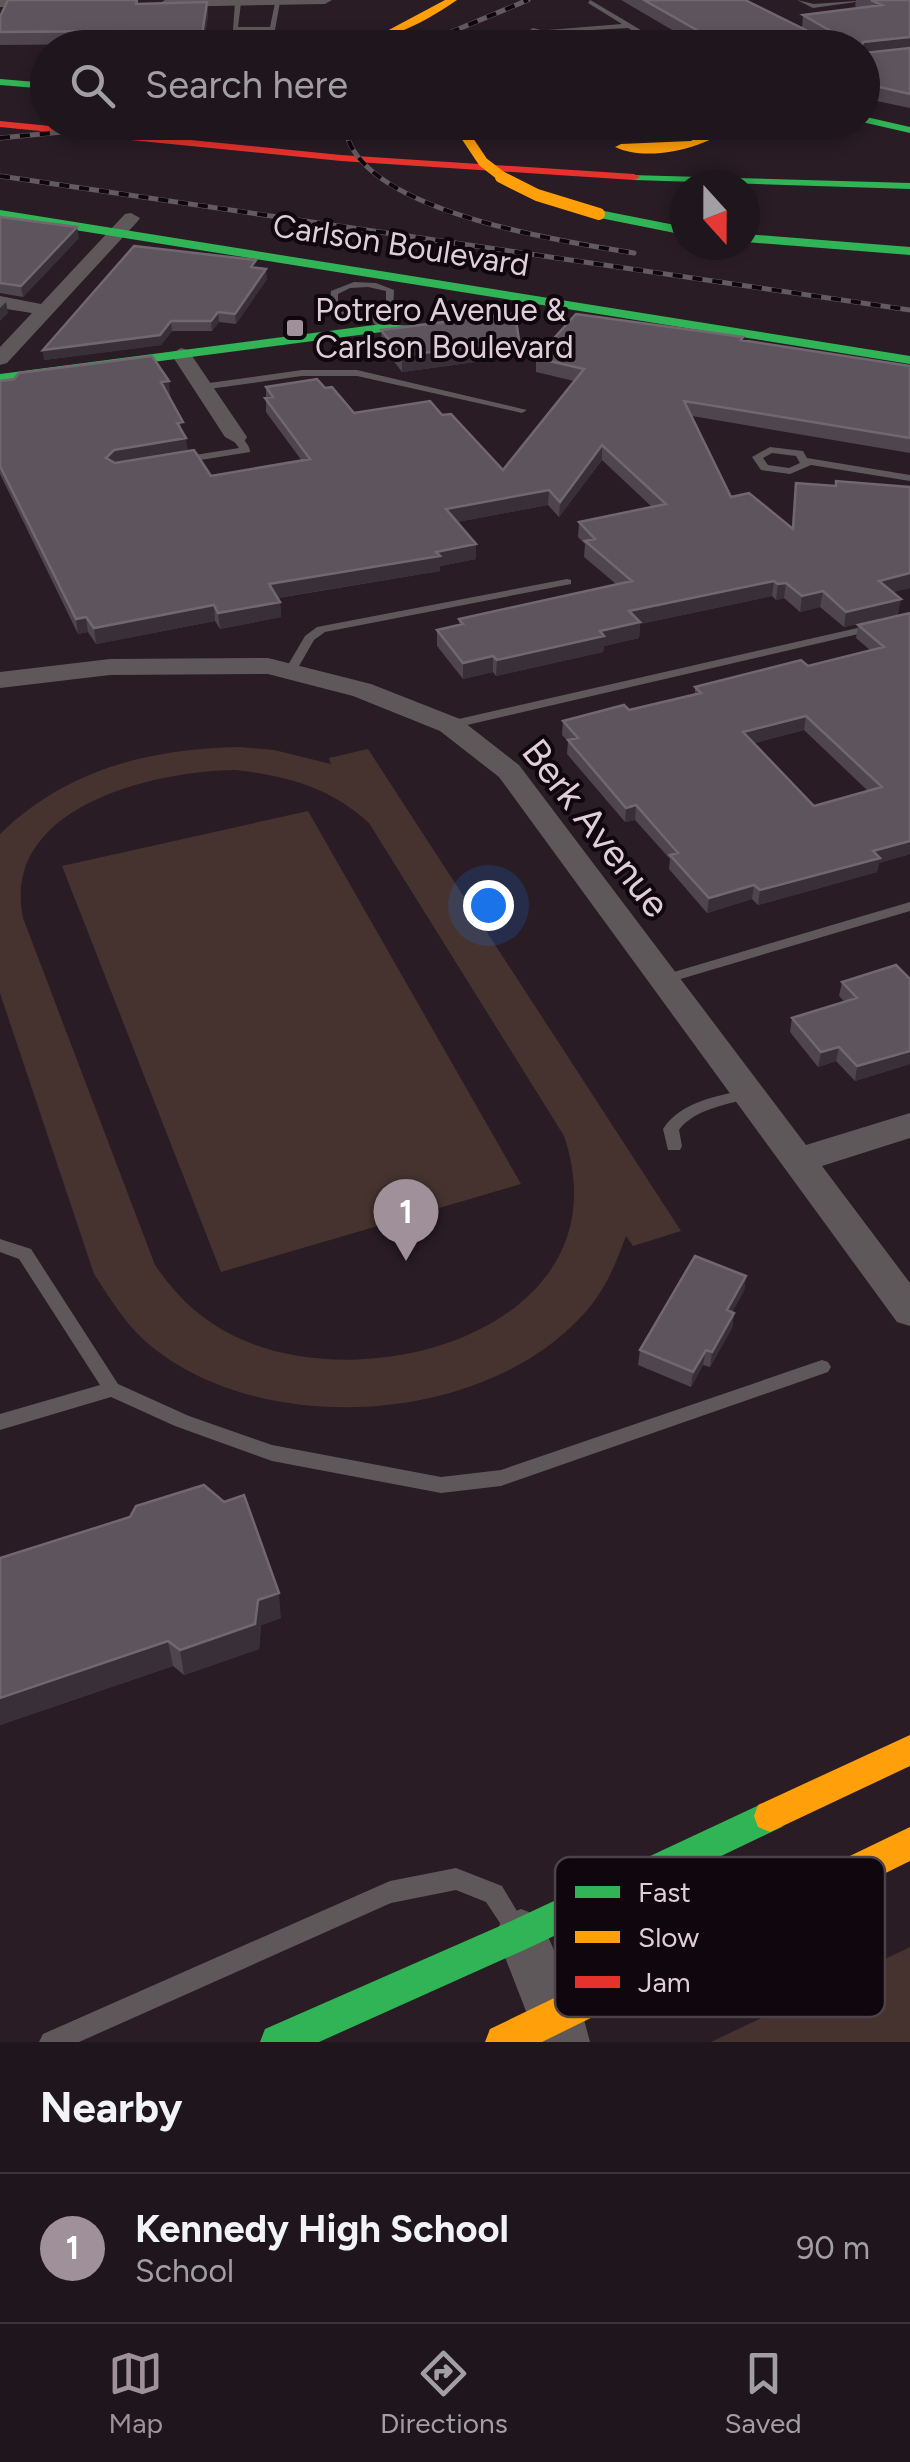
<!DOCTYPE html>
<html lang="en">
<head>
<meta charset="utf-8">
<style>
  body { margin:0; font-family:Figtree,sans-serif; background:#2c2229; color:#f1f3f6 }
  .compass { position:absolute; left:670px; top:170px; width:90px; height:90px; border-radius:50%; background:#1f151c; box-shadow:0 5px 15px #0003; rotate:159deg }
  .you { position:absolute; left:488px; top:905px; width:35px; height:35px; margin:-25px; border:8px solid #fff; border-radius:50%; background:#1a73e8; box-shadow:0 0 0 15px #1a73e833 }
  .badge { display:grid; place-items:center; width:65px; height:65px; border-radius:50%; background:#9f9099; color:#fff; font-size:32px; font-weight:700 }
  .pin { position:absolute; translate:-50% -82px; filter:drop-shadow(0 2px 5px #0008) }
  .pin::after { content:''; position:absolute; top:52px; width:35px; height:30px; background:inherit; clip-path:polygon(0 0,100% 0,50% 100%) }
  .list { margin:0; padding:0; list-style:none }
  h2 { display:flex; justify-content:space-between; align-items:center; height:130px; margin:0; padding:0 40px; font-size:42px }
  h2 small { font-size:32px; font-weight:400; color:#a19fa3 }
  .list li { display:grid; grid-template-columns:65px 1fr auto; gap:30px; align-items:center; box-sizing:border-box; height:150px; padding:0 40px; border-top:2px solid #3c343b }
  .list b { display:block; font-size:38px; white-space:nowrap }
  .list p { margin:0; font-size:32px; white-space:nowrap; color:#a19fa3 }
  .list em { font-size:32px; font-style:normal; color:#a19fa3 }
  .icon { flex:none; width:55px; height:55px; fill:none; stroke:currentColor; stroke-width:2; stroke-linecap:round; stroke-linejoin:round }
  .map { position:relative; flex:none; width:910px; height:2042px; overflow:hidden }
  .search { position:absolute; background:#1f151c; box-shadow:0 5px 15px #0003; left:30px; right:30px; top:30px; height:110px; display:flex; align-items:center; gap:25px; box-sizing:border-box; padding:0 35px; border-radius:55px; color:#a19fa3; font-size:38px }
  .sheet { height:280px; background:#1f151c }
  nav { display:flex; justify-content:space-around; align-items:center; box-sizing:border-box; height:140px; border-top:2px solid #3c343b; background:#1f151c; font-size:28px; color:#a19fa3 }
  nav a { display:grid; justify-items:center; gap:5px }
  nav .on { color:#9f9099 }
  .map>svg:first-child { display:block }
</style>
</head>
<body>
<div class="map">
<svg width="910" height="2042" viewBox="0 0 910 2042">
  <rect width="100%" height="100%" fill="#291c25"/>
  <path fill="#46332f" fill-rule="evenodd" d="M239,747L274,750L331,764L329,758L368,749L681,1231L633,1246L626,1236C617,1260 608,1284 592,1304C496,1426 260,1442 145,1341C124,1322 109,1297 94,1274L0,993V834C67,769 149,749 239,747ZM235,770C287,776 330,787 369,823L564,1136C628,1325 371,1403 234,1336C200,1319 176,1296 155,1265L23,918C0,806 155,771 235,770Z
    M308,811L521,1184L221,1272L62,866Z
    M910,1947V2042H711Z"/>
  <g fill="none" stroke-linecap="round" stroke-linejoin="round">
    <path fill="#5f585a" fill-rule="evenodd" d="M590,0L592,1L671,48H662L628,28L538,33L535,31L622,24L588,3Z
      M797,0L814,4L870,0L813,8Z
      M238,1L241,3L238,27H270L275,3L280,2L275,30H233L235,3Z
      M354,282L376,283L394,290L393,312L376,314L386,328L385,330H379L368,315L333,318L329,315L331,291ZM368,287L386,291V308L338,312V294L350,288Z
      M302,370H357L527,410L522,413L357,376H302L202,390L197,387L202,384Z
      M236,434C242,436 251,447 250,452L182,463L177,460L182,457L239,448L231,437Z
      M770,447L803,451L807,458L910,475V481L811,465L790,474L761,470L752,457ZM772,453L796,456L800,463L789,468L768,465L763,458Z
      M567,579L571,580V584L325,632L314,640L295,673L291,674L285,670L305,636L317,627Z
      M910,616V622L450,729L444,725L450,721Z
      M910,902V911L667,983L662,985L655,980L657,977Z
      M749,1088L755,1089L757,1093L755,1097C730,1104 695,1108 679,1130L682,1146L680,1150H668L663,1129C682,1100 718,1097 749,1088Z
      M0,1239L31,1249L118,1384L189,1416L272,1445L441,1477L501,1470L822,1360L828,1362L831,1367L828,1372L501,1486L441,1493L272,1461L175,1426L111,1397L0,1430V1414L100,1385L19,1259L0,1252Z
      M456,1868L502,1886L521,1918L518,1926L510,1929L502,1926L486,1902L456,1890L391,1903L79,2042H39L43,2034L390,1881Z"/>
    <path fill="#5f585a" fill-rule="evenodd" d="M0,0H51L58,4L51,8L0,7Z
      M165,0H332L325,4L160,7L158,4Z
      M533,28L545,31L518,48H500Z
      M131,213L140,218L137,222L7,363L0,365V347L32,313L0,308V296L41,304L125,214Z
      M181,348L188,350L247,437L244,442L236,443L225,437L171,354Z
      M268,658L371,684L460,719L519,765L806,1145L910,1113V1138L822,1166L910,1283V1326L897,1322L499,777L440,731L353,696L268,674L110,675L0,688V672L110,659Z
      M521,1909L539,1916L583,2016L590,2042H538L496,1934L503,1916Z"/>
    <path fill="#30b455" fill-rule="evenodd" d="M0,79L48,83V89L0,85Z
      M862,116L910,127V133L862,122Z
      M630,175L910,183V189L634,180Z
      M0,210L910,356V364L0,218Z
      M599,210L685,227V235L595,217V211Z
      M745,234L910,247V255L745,242Z
      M448,321L453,322V328L412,334L382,332L0,382V374L382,324L412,326Z
      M770,1800L782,1805L786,1816L782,1827L533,1946L319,2042H260L265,2029L509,1922Z"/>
    <path fill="#ff9f0a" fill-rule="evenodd" d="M445,0H457C420,26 373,48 326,48L385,32Z
      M724,122H736C711,148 648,163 615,147L621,144L691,141Z
      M910,1735V1766L770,1832L758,1827L754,1816L758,1805Z
      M910,1827V1861L542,2042H485L490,2029Z"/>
    <path fill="#e5322d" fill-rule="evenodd" d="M0,121L341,155L634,174L640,177L634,180L341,161L0,127Z"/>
    <defs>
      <path id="rail" d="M413,48L528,0
        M342,122C346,131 348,143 354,151C394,215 563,242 634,253
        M0,138L166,122
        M0,176L910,310"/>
    </defs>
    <use href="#rail" stroke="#635b60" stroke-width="5"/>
    <use href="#rail" stroke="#10060d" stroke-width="4" stroke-dasharray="10" stroke-linecap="butt"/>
    <path stroke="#ff9f0a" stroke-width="10" d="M459,126L483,162L505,179"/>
    <path stroke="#ff9f0a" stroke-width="12" d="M501,177L537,195L599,214"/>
  </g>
  <path fill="#4f454e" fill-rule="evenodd" d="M138,0V4L207,2L208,15L203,48H124L123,44L0,45V17Z
    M621,0H745L802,28L803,15L859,8L855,6L856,0H910V108L862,98V48H703Z
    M0,217L79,238L23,297L0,293Z
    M256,268L267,279L236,324L219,322L212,331H172L161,345L44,360L43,350Z
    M381,330L519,340V356L402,372L382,346Z
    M743,337V340L910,366V453L692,416L731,497L792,528L796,483L835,486L910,487V588L893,592L898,615L844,627L820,607L800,612L784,598L776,600L772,596L640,624L639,638L604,646L603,652L496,676L493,672L463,679L437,646V630L459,625V619L616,584L584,557L585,544L578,537L579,522L652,507L602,460L559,517L548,505L457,522L476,544V559L440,566V571L278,598L280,602L281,617L220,629L215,621L96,644L88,632L78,634L0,474V381L170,395H169L184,434L188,451L211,476L302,461L266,412V387L325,388L354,413L442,415L503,470L574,381L536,372V358Z
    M910,613V854L879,863L877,872L758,905L752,899L707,913L669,869L670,859L635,820L625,822L567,754L568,741L562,735L563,721L629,710L695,694V687L808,666L870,650L856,638L858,625ZM804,730L868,791L814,806L754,743Z
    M910,979V1064L855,1081L836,1061L818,1067L790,1032L792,1018L845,1002L839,996L842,982Z
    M746,1276L744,1291L732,1312L734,1313L732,1328L710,1367L703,1365L691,1387L638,1365L640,1350Z
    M0,1558L281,1618L261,1625L259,1649L184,1675L173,1666L0,1725Z"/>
  <path fill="#392f38" d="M207,2L208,15L203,48L202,35Z
    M910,37V50L862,55V48H861L863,42Z
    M753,42V48H738V44Z
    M77,227L79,238L23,297L21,286Z
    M266,269L267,279L236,324L235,314Z
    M6,302L8,313L0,321V308Z
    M218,312L219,322L212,331L211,321Z
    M171,321L172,331L161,345L44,360L43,350Z
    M519,340V356L402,372V356Z
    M169,381L170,395L163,396L161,382Z
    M186,438L188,453L115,464L106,458L114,450Z
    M602,445V460L559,517L560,502Z
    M549,490L548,505L446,524V509Z
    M476,544V559L440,566V571L270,599L269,584Z
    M910,573V588L876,596L879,581Z
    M774,581L772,596L640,624L639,638L604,646L603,652L496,676L497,660L629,611Z
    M786,583L784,598L776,600L778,584Z
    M823,591L820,607L800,612L802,596Z
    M901,599L898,615L844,627L846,612Z
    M280,602L281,617L220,629L218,613Z
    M214,605L215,621L96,644L94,628Z
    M86,617L88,632L78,634L76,619Z
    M493,656V672L463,679V663Z
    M806,716L804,730L741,746L743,732Z
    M636,805L635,820L625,822L626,808Z
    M910,841V854L879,863L877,872L758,905L760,890L873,851Z
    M754,885L752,899L707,913L709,898Z
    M839,1047L836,1061L818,1067L821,1052Z
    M910,1051V1064L855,1081L857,1066Z
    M746,1276L744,1291L725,1325L727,1310Z
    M734,1313L732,1328L710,1367L712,1352Z
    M706,1350L703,1365L691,1387L693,1372Z
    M279,1593L281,1618L261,1625L259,1649L184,1675L180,1650L258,1600Z
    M168,1641L173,1666L0,1725V1698Z"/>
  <path fill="#5e545d" stroke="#726770" stroke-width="2.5" fill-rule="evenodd" d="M8,0H137L136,4L207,2L202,35L123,36L124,31L0,32V17Z
    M644,0H745L824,39L836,34L803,15L882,5L871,0H910V37L863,42L861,48H763L753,42L738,44L711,38Z
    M910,48V94L862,83V52L864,53Z
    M0,217L77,227L21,286L0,283Z
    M134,246L256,260L251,267L266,269L235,314L218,312L211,321H171L160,335L43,350Z
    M515,313L519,340L402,356L381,330Z
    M576,314L743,337L741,340L910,366V438L684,401L731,497L749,493L793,529L796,483L836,486V481L910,487V573L879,581L901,599L846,612L823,591L802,596L786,583L778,584L774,581L629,611L640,622L600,631L604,636L497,660L493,656L463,663L437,630L463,624L459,619L632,581L585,541L595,539L579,522L666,504L602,445L560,502L549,490L446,509L476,544L436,552L440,556L269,584L280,602L218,613L214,605L94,628L86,617L76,619L0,466V381L14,379L19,373L152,356L169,381L161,382L183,422L177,423L186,438L114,450L106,458L115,463L194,450L211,476L310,459L265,398L273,397L266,387L317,379L325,388L332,387L354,413L430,401L442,415L451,414L503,470L584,369L536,358Z
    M910,613V841L873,851L880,858L760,890L754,885L709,898L670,855L678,853L636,805L626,808L568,740L578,738L563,721L624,705L629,710L701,693L695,687L801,660L808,666L884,647L858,625ZM806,716L882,787L814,806L743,732Z
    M896,965L910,979V1051L857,1066L839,1047L821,1052L792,1018L857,998L842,982Z
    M695,1256L746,1276L727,1310L734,1313L712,1352L706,1350L693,1372L640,1350Z
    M204,1485L224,1502L244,1495L279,1593L258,1600L255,1624L180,1650L168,1641L0,1698V1558L130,1517L136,1506Z"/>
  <rect fill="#9f9099" stroke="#10060d" stroke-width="4" x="285" y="318" width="20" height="20" rx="5"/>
  <g text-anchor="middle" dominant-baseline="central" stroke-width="8" stroke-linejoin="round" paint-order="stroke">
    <g font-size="32" fill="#dfced8" stroke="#10060d">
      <text transform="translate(401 245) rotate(9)">Carlson Boulevard</text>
    </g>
    <g font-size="32" fill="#dfced8" stroke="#10060d" text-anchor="start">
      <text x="315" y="310">Potrero Avenue &amp;<tspan x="315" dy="37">Carlson Boulevard</tspan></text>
    </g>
    <g font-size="38" fill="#dfced8" stroke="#10060d">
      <text transform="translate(596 828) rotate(52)">Berk Avenue</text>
    </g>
  </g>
  <rect x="555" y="1857" width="330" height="160" rx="15" fill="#10060d" stroke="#4e424a" stroke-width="2.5"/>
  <rect x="575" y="1886" width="45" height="12" fill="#30b455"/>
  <rect x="575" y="1931" width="45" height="12" fill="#ff9f0a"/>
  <rect x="575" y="1976" width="45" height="12" fill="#e5322d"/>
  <g font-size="28" fill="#dfced8">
    <text x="638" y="1902">Fast</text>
    <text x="638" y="1947">Slow</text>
    <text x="638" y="1992">Jam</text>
  </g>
</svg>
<svg class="compass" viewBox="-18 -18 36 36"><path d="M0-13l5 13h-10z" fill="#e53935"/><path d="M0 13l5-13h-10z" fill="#a19fa3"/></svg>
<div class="you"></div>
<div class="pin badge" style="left:406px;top:1261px">1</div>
<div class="search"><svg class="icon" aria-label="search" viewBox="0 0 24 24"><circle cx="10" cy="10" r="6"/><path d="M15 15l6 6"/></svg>Search here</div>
</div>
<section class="sheet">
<h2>Nearby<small></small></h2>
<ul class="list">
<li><span class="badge">1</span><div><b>Kennedy High School</b><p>School</p></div><em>90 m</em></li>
</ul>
</section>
<nav>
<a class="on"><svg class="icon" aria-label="map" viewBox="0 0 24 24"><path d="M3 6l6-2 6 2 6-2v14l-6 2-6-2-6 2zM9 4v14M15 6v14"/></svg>Map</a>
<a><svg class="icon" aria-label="directions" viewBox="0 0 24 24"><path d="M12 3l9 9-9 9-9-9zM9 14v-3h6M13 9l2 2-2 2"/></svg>Directions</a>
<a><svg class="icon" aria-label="saved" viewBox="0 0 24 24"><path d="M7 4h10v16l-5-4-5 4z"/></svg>Saved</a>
</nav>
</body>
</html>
